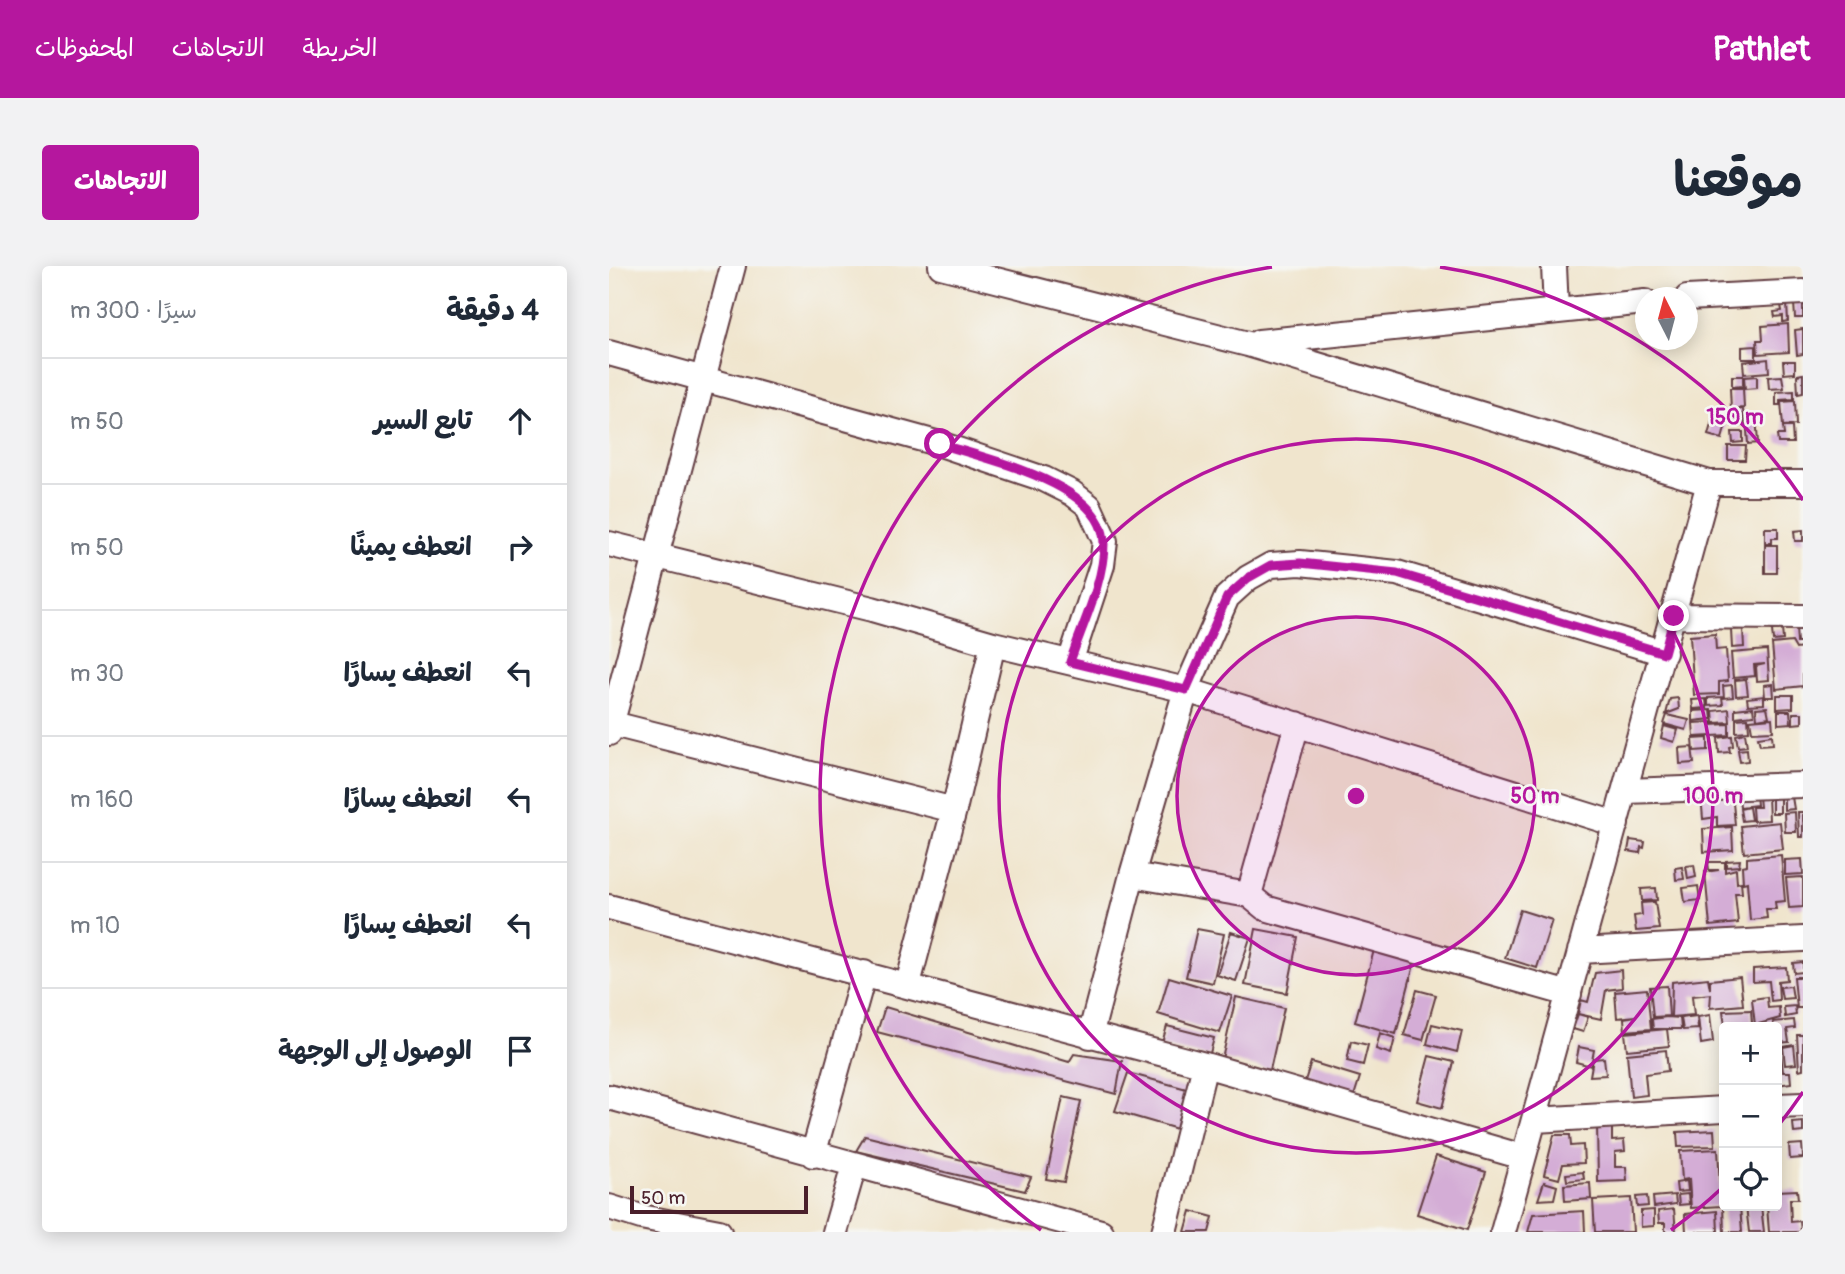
<!DOCTYPE html>
<html lang="ar">
<head>
<meta charset="utf-8">
<style>
  body { margin:0; font-family:Pangolin,"Playpen Sans Arabic",sans-serif; background:#f2f2f3; color:#1f2937; direction:rtl }
  .controls { position:absolute; right:21px; bottom:21px; display:grid; overflow:hidden; border-radius:7px; box-shadow:0 4px 18px #0003 }
  .controls button { width:63px; height:63px; display:grid; place-items:center; padding:0; border:0; border-bottom:2px solid #e0e1e3; background:#fff; color:#1f2937; font:35px sans-serif }
  .compass { position:absolute; left:1026px; top:21px; width:63px; height:63px; border-radius:50%; background:#fff; box-shadow:0 4px 18px #0003; rotate:354deg }
  .scale { position:absolute; left:21px; bottom:18px; width:178px; box-sizing:border-box; padding-left:7px; border:4px solid #4a1f2b; border-top:0; font-size:19px; line-height:24px; white-space:nowrap; color:#4a1f2b; -webkit-text-stroke:5px #f6f6f2; paint-order:stroke }
  .stop { position:absolute; width:21px; height:21px; margin:-16px; border:5px solid #b5179e; border-radius:50%; background:#fff }
  .stop.end { background:#b5179e; border-color:#fff; box-shadow:0 2px 7px #0008 }
  .list { margin:0; padding:0; list-style:none }
  h2 { display:flex; justify-content:space-between; align-items:center; height:91px; margin:0; padding:0 28px; font-size:30px }
  h2 small { font-size:23px; font-weight:400; color:#747a83 }
  .list li { display:grid; grid-template-columns:46px 1fr auto; gap:21px; align-items:center; box-sizing:border-box; height:126px; padding:0 28px; border-top:2px solid #e0e1e3 }
  .list b { display:block; font-size:26px; white-space:nowrap }
  .list em { font-size:23px; font-style:normal; color:#747a83 }
  .icon { flex:none; width:38px; height:38px; fill:none; stroke:currentColor; stroke-width:2; stroke-linecap:round; stroke-linejoin:round }
  .map { position:relative; flex:none; width:1194px; height:966px; overflow:hidden; direction:ltr; border-radius:7px }
  header { display:flex; align-items:center; gap:42px; box-sizing:border-box; height:98px; padding:0 35px; background:#b5179e; color:#fff }
  header strong { font-size:33px }
  nav { display:flex; gap:38px; margin-inline-start:auto; font-size:24px }
  .intro { display:flex; align-items:center; justify-content:space-between; box-sizing:border-box; height:168px; padding:0 42px }
  h1 { margin:0; font-size:49px }
  .button { padding:18px 32px; border-radius:7px; background:#b5179e; color:#fff; font-size:24px; font-weight:700 }
  main { display:flex; gap:42px; padding:0 42px }
  aside { flex:1; background:#fff; border-radius:7px; box-shadow:0 4px 18px #0003 }
  .map>svg:first-child { display:block }
</style>
</head>
<body>
<header>
<strong>Pathlet</strong>
<nav><a>الخريطة</a><a>الاتجاهات</a><a>المحفوظات</a></nav>
</header>
<div class="intro"><h1>موقعنا</h1><a class="button">الاتجاهات</a></div>
<main>
<div class="map">
<svg width="1194" height="966" viewBox="0 0 1194 966">
  <rect width="100%" height="100%" fill="#f6f6f2"/>
  <filter id="ink" filterUnits="userSpaceOnUse"><feTurbulence type="fractalNoise" baseFrequency=".0143" numOctaves="2"/><feDisplacementMap in="SourceGraphic" scale="14" xChannelSelector="R" yChannelSelector="G"/><feConvolveMatrix kernelMatrix="1 2 1 2 8 2 1 2 1" color-interpolation-filters="sRGB"/></filter>
  <filter id="wash" filterUnits="userSpaceOnUse"><feTurbulence type="fractalNoise" baseFrequency=".00686" numOctaves="4" result="noise"/><feDisplacementMap in="SourceGraphic" scale="28" xChannelSelector="R" yChannelSelector="G"/><feGaussianBlur stdDeviation="1.57" result="paint"/><feColorMatrix in="noise" values="0 0 0 0 0 0 0 0 0 0 0 0 0 0 0 0 0 1.4 0 .05"/><feComposite in="paint" operator="in"/></filter>
  <g filter="url(#wash)">
    <rect width="100%" height="100%" fill="#f0e5cd"/>
    <g id="blocks">
      <path fill="#d4add6" d="M1194,36V52H1186L1185,37Z
        M1178,38L1179,55L1174,56V50L1166,51L1165,46L1173,45L1172,39Z
        M1179,58L1180,86L1149,88L1148,74H1154L1153,60Z
        M1194,63V88L1188,89L1186,64Z
        M1147,80V93H1133V81Z
        M1159,93L1160,106L1135,108L1134,96Z
        M1174,95H1186V107L1175,108Z
        M1194,108V127L1189,128L1188,109Z
        M1123,110H1134V120L1123,121Z
        M1148,110V122L1136,123L1135,111Z
        M1173,110L1175,122L1160,123L1159,111Z
        M1121,122H1134L1135,142L1122,143Z
        M1185,125V133L1171,134V139H1167V126Z
        M1186,135L1187,159L1174,160L1172,136Z
        M1134,143L1135,159L1123,160L1122,144Z
        M1137,150H1147L1149,177L1139,178Z
        M1103,155L1117,159L1113,173L1099,169Z
        M1174,161H1183L1184,177H1169L1168,169H1175Z
        M1123,166H1134V176L1124,177Z
        M1119,180H1137L1136,194H1119Z
        M1156,262H1169V272H1163V277H1156Z
        M1194,264V275H1186L1185,265Z
        M1156,279H1168V307H1156Z
        M1187,362H1194V377H1188Z
        M1134,363L1135,381L1123,382L1122,364Z
        M1173,363L1174,374L1164,375L1163,364Z
        M1106,368L1107,384L1117,383L1119,415L1110,416V428L1085,429L1081,370Z
        M1183,376L1187,383L1194,382V420L1167,423L1163,378Z
        M1158,384L1160,414L1148,415L1147,400L1156,398L1145,399L1146,410L1124,412L1122,387Z
        M1137,413L1139,429L1127,430L1126,414Z
        M1164,418L1165,431H1156L1155,419Z
        M1123,419L1124,431L1115,432L1114,420Z
        M1168,429H1184V442L1168,443Z
        M1155,430V438L1139,439L1138,432Z
        M1113,431L1114,439L1099,440V432Z
        M1069,432L1070,443L1057,448L1061,433Z
        M1097,433L1098,442L1084,443L1083,434Z
        M1144,441L1145,449L1126,451V443Z
        M1158,441L1160,451L1148,453L1147,442Z
        M1120,443L1121,456L1105,457L1104,445Z
        M1102,444L1103,453L1084,455V445Z
        M1169,445H1181L1182,457L1169,458Z
        M1184,447H1193V457L1184,458Z
        M1058,449L1080,454L1077,464L1055,458Z
        M1139,452L1140,465L1127,466V453Z
        M1163,452L1164,465L1143,466L1141,454Z
        M1103,456V459L1120,458V469L1085,471L1084,457Z
        M1055,460L1069,464L1065,476L1052,472Z
        M1136,467L1138,480L1129,481L1127,469Z
        M1163,469L1164,478L1151,479L1149,471Z
        M1123,470L1124,480L1120,481L1121,486L1110,487L1109,472Z
        M1099,472V484L1085,485L1084,473Z
        M1083,481L1085,497L1071,498L1070,482Z
        M1138,483L1139,495L1131,496L1129,484Z
        M1123,525L1126,559L1108,560V551L1094,553L1092,528Z
        M1147,529L1148,539L1131,541L1130,531Z
        M1150,530H1159L1160,554L1144,555L1143,541H1151Z
        M1163,531H1171V547H1163Z
        M1183,531L1185,543L1175,544V532Z
        M1140,541L1142,554L1133,555L1131,543Z
        M1186,546L1187,566H1176L1175,547Z
        M1189,546H1194V571H1190Z
        M1171,556L1174,583L1135,587L1132,560Z
        M1123,561L1124,584L1095,586L1094,563Z
        M1021,574L1036,576L1035,582L1032,581L1031,587L1019,585Z
        M1172,589L1176,635L1166,636L1167,643H1157L1158,652L1141,654L1138,616L1134,617L1133,600L1138,599V592Z
        M1193,593L1194,608L1176,609V594Z
        M1131,594L1130,600L1117,601V595Z
        M1099,596H1116V606L1127,603L1128,617L1132,616L1133,627H1126L1129,657L1101,660L1096,606L1110,604H1100Z
        M1085,599L1087,611L1079,613L1077,600Z
        M1073,601L1075,613L1067,614L1066,602Z
        M1194,611V641L1180,642L1177,612Z
        M1089,620L1091,634L1076,636L1074,622Z
        M1047,622L1048,634L1033,635L1032,623Z
        M1046,636L1050,663L1027,665L1025,650L1033,649L1032,637Z
        M911,644L943,654L928,702L896,692Z
        M588,663L615,668L604,717L577,711Z
        M647,663L689,671L678,727L636,719Z
        M622,666L641,672L627,715L608,709Z
        M765,684L806,695L787,768L746,756Z
        M1194,696V706L1185,707L1184,697Z
        M1177,701L1178,714L1169,715L1170,734L1162,735L1160,715L1144,716V703Z
        M1012,704L1013,722L997,724L992,753L969,748L972,734L979,736L986,707Z
        M560,711L623,730L611,767L549,748Z
        M1131,711L1134,739L1101,742L1102,728L1083,730L1085,749L1062,751L1063,716L1099,712L1101,723V714Z
        M1185,711H1194V742H1188Z
        M1058,720L1060,750L1044,751L1041,721Z
        M1182,720L1184,732L1173,733L1171,721Z
        M1038,723L1042,763L1016,765L1015,752L1027,750L1008,752L1006,726Z
        M808,724L827,729L814,774L795,769Z
        M627,731L675,742L661,804L613,793Z
        M1158,731L1159,742L1170,741L1171,752L1146,759L1143,733Z
        M1186,740L1187,749L1176,751L1175,741Z
        M276,741L460,796L465,788L513,795L507,828L268,766Z
        M1142,744L1143,757L1116,760L1114,745Z
        M969,748L979,751L974,766L964,763Z
        M1101,749L1104,776L1092,778L1089,751Z
        M1088,750L1089,763L1074,764L1072,752Z
        M1058,751L1071,752L1072,763H1044L1043,753Z
        M1185,754L1186,762L1178,763L1180,776L1168,777V761H1165L1164,756Z
        M823,758L853,765L848,786L818,778Z
        M558,760L605,772L600,791L552,780Z
        M1058,763L1060,780L1018,784L1016,767Z
        M771,767L786,772L782,788L767,783Z
        M1188,769H1194V803L1190,804Z
        M742,775L759,779L754,799L738,795Z
        M1185,779L1187,798L1176,799L1174,781Z
        M970,781L985,784L982,800L967,796Z
        M1057,784L1059,805L1036,808L1038,829L1022,831L1018,788Z
        M1168,789H1172L1174,806H1181L1182,817L1168,819Z
        M820,790L845,796L833,842L808,835Z
        M995,792L997,809L981,810L984,793Z
        M702,796L751,811L744,833L695,818Z
        M519,807L585,825L575,865L506,845Z
        M454,831L472,835L455,916L437,913Z
        M1003,856V875L1015,874L1016,885L1006,886V901H1017L1018,915L989,916L988,857Z
        M1194,856V866L1185,867L1184,857Z
        M1105,864L1106,880L1069,881L1068,866Z
        M945,869H961L962,880L974,879L975,897L954,898L950,913L935,909Z
        M256,870L422,911L416,925L247,885Z
        M1193,878L1194,892L1181,893L1180,879Z
        M1109,883L1112,940L1082,942L1080,913L1073,914L1071,885Z
        M827,890L877,906L858,964L808,948Z
        M974,906L975,913L958,915L957,908Z
        M1078,915L1079,925L1068,926L1067,917Z
        M935,916L948,920L945,933L929,934Z
        M981,917L982,933L956,935L955,919Z
        M1188,924L1189,933H1181L1182,956L1191,955L1192,966H1160L1158,940H1168V925Z
        M1079,928L1080,938L1070,939L1069,929Z
        M1066,929L1067,938L1045,941L1044,931Z
        M1038,930L1039,940L1028,941L1027,931Z
        M1022,932L1024,966H986L984,934Z
        M1114,940H1131L1133,966H1115Z
        M1137,940H1152L1155,966H1140Z
        M1065,943L1067,966H1056V957H1050L1049,945Z
        M1045,944V960L1032,961V945Z
        M582,945L604,951L600,966H576Z
        M975,945L976,966H919L924,948Z
        M1108,945L1109,966H1077L1076,948Z"/>
    </g>
  </g>
  <g filter="url(#ink)">
    <use href="#blocks" fill-opacity="0" stroke="#633d43" stroke-width="2"/>
    <g fill="none" stroke-linecap="round" stroke-linejoin="round">
      <defs>
        <path id="minor" d="M332,0L639,78L1100,217H1194
          M945,0L947,44
          M1078,32L1194,26
          M650,76L1036,36
          M0,87L331,178L435,213L463,227L480,240L496,275L493,299L461,396
          M0,278L263,343L384,378L577,424L1007,558
          M1065,350L1194,351
          M0,457L345,544
          M0,467L124,0
          M1016,525L1194,519
          M523,609L640,629L656,642L960,728
          M640,629L688,458
          M0,641L596,799L914,891
          M971,685L1194,673
          M299,718L345,544L384,378
          M481,770L523,609L577,424L618,331L639,312L662,299L691,297L788,307L1055,387
          M0,831L492,966
          M1168,840L1194,839
          M926,854L1115,843
          M204,889L255,707
          M0,941L32,951L110,966
          M226,966L245,900
          M555,966L596,799
          M894,966L1100,217"/>
      </defs>
      <use href="#minor" stroke="#633d43" stroke-width="28"/>
      <use href="#minor" stroke="#fff" stroke-width="24"/>
    </g>
  </g>
  <g fill="none" stroke-linecap="round" stroke-linejoin="round" filter="url(#ink)">
    <path stroke="#b5179e" stroke-width="9" d="M331,178C377,193 496,218 495,278C495,316 473,359 461,396L577,424L618,331L639,312L662,299L691,297L788,307L1055,387L1065,350"/>
  </g>
  <circle cx="747" cy="530" r="179" fill="#b5179e" fill-opacity=".12"/>
  <g fill="none" stroke="#b5179e" stroke-width="3.5">
    <circle cx="747" cy="530" r="179"/>
    <circle cx="747" cy="530" r="357"/>
    <path d="M1194 826A536 536 0 0 1 1169 860M1113 922A536 536 0 0 1 1062 964M432 964A536 536 0 0 1 663 1M831 1A536 536 0 0 1 1194 234"/>
  </g>
  <circle cx="747" cy="530" r="10" fill="#b5179e" stroke="#f6f6f2" stroke-width="3.5"/>
  <g font-size="21" text-anchor="middle" font-weight="bold" fill="#b5179e" stroke="#f6f6f2" stroke-width="5" stroke-linejoin="round" paint-order="stroke">
    <text x="1126" y="158">150 m</text>
    <text x="926" y="537">50 m</text>
    <text x="1104" y="537">100 m</text>
  </g>
</svg>
<div class="controls">
<button>+</button>
<button>−</button>
<button><svg class="icon" aria-label="locate" viewBox="0 0 24 24"><circle cx="12" cy="12" r="6"/><path d="M12 2v4M12 18v4M2 12h4M18 12h4"/></svg></button>
</div>
<svg class="compass" viewBox="-18 -18 36 36"><path d="M0-13l5 13h-10z" fill="#e53935"/><path d="M0 13l5-13h-10z" fill="#747a83"/></svg>
<div class="scale">50 m</div>
<div class="stop" style="left:331px;top:178px"></div>
<div class="stop end" style="left:1065px;top:350px"></div>
</div>
<aside>
<h2>4 دقيقة<small>سيرًا · 300 m</small></h2>
<ul class="list">
<li><svg class="icon" aria-label="ahead" viewBox="0 0 24 24"><path d="M12 20V5M6 11l6-6 6 6"/></svg><div><b>تابع السير</b></div><em>50 m</em></li>
<li><svg class="icon" aria-label="right" viewBox="0 0 24 24"><path d="M7 20v-9h11M14 6l5 5-5 5"/></svg><div><b>انعطف يمينًا</b></div><em>50 m</em></li>
<li><svg class="icon" aria-label="left" viewBox="0 0 24 24"><path d="M17 20v-9H6M10 6l-5 5 5 5"/></svg><div><b>انعطف يسارًا</b></div><em>30 m</em></li>
<li><svg class="icon" aria-label="left" viewBox="0 0 24 24"><path d="M17 20v-9H6M10 6l-5 5 5 5"/></svg><div><b>انعطف يسارًا</b></div><em>160 m</em></li>
<li><svg class="icon" aria-label="left" viewBox="0 0 24 24"><path d="M17 20v-9H6M10 6l-5 5 5 5"/></svg><div><b>انعطف يسارًا</b></div><em>10 m</em></li>
<li><svg class="icon" aria-label="arrive" viewBox="0 0 24 24"><path d="M6 21V4h12l-3 4 3 4H6"/></svg><div><b>الوصول إلى الوجهة</b></div></li>
</ul>
</aside>
</main>
</body>
</html>
